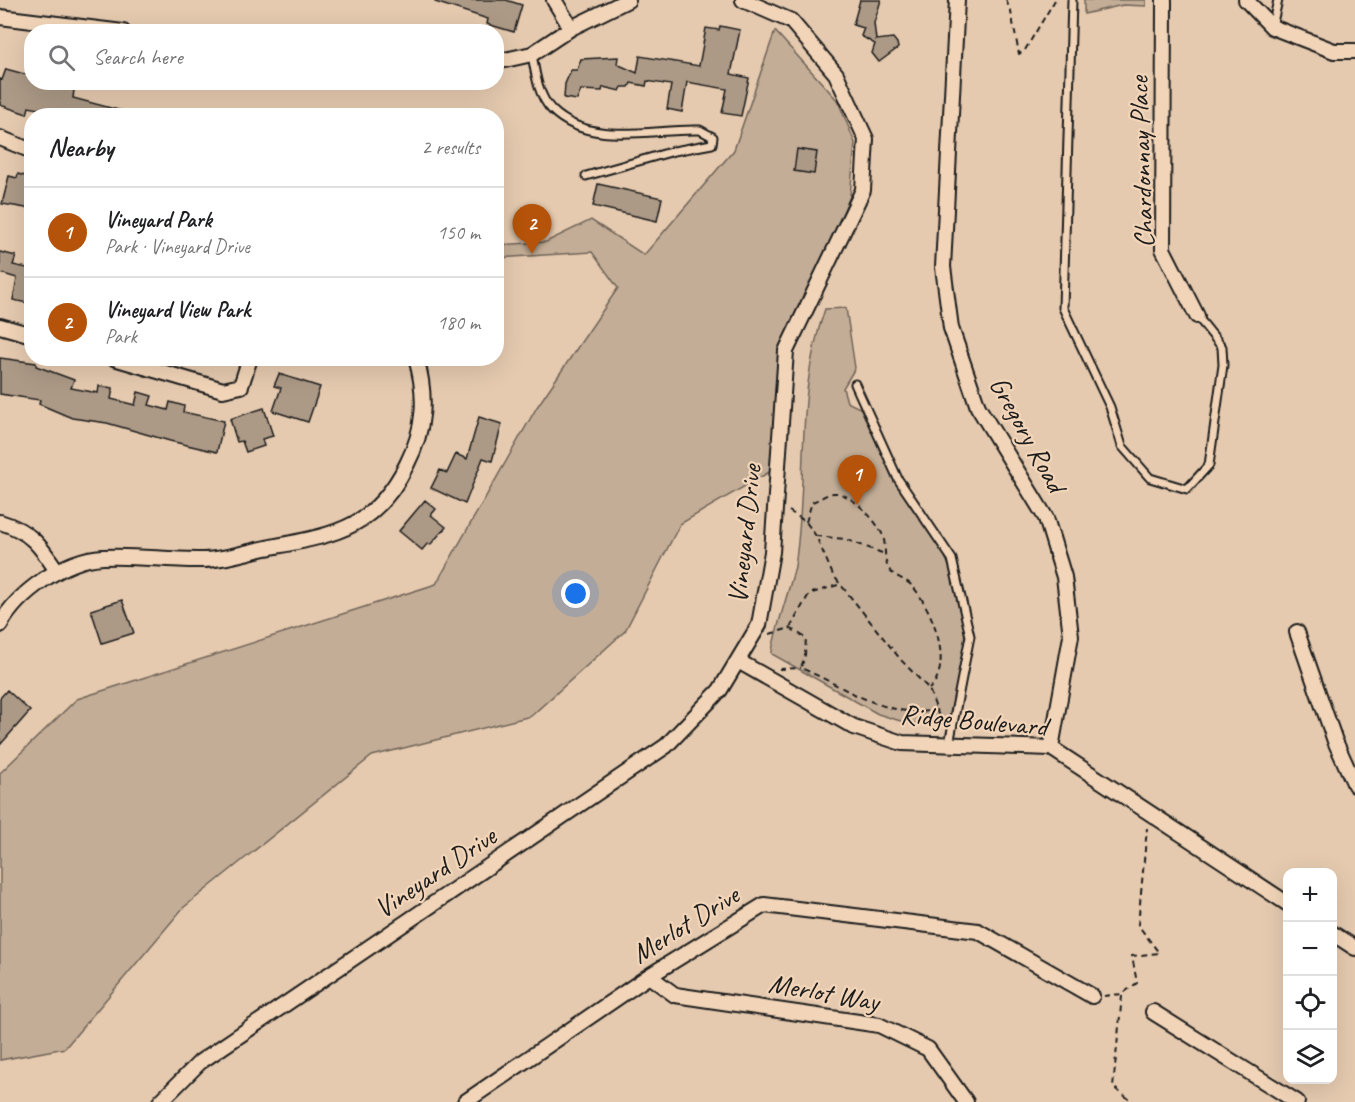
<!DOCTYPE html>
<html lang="en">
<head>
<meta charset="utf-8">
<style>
  body { margin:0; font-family:Caveat,sans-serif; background:#f2f2f2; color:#202124 }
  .controls { position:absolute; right:18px; bottom:18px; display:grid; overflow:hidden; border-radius:12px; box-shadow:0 6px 24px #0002 }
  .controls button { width:54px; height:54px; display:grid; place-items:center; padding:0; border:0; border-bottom:2px solid #e0e0e0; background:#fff; color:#202124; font:30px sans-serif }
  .you { position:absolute; left:576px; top:594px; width:21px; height:21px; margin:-15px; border:4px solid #fff; border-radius:50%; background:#1a73e8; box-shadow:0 0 0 9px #1a73e833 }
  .badge { display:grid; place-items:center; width:39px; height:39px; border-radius:50%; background:#b45309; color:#fff; font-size:20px; font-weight:700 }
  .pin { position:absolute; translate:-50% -50px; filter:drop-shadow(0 2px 3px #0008) }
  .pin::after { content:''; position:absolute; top:32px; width:21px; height:18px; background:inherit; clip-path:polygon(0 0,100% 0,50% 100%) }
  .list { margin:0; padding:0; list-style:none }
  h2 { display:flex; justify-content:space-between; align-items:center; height:78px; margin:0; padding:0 24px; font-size:26px }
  h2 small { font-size:20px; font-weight:400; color:#757577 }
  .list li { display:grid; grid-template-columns:39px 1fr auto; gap:18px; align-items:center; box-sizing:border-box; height:90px; padding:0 24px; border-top:2px solid #e0e0e0 }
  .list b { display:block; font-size:22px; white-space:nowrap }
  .list p { margin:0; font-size:20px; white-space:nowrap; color:#757577 }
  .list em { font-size:20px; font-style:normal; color:#757577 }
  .icon { flex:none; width:33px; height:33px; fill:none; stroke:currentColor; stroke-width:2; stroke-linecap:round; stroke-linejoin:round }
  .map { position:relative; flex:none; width:1355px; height:1102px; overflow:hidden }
  .search { position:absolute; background:#fff; box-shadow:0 6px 24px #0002; left:24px; top:24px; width:480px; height:66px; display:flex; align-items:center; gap:15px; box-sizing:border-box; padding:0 21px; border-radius:24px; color:#757577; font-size:22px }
  .panel { position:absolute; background:#fff; box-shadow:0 6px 24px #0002; left:24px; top:108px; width:480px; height:258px; border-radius:24px }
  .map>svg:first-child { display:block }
</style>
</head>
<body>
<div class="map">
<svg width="1355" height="1102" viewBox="0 0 1355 1102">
  <rect width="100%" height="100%" fill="#e5caaf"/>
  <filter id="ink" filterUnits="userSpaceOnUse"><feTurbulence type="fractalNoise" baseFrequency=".0167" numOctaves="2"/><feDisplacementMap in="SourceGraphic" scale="12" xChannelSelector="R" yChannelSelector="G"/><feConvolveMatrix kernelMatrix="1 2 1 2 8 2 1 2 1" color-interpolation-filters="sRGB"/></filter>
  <g filter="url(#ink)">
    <path fill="#c3ad96" stroke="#706459" stroke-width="1.5" d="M1084,0H1146V6L1123,5L1084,14Z
      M775,31L838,101L855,143L850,196L778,365L771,471L680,524L625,631L531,716L372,756L183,908L65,1048L0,1060V773L77,699L436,584L537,407L618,288L592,252L497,258V245L546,242L591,220L644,255L734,150Z
      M846,308L855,368L843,388L847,402L868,412C896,484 957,546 964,625C967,659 959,692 953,725L907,723L878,714L772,654C770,646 792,582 795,566C809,476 794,398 825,309Z"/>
    <path fill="#ac9986" stroke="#1c1c1c" stroke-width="1.5" d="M435,0H506L522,5L514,32L487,24L488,19L435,2Z
      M860,0H881L874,23L876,40L893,38L897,43L898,48L879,62L872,53L875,44L861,36L864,28L853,25Z
      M720,26L740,30L731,74L749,78L741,116L722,113L727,89L687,82L682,112L667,109L671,85L647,81L646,86L631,83L629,87H622L620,91L603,87L602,91L581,90L577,100L564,98L565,84L571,70H577L581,59L618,57L617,64L637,73L640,56L699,66L706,28L719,30Z
      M6,69L32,76V82H75L73,98L126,112L125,116H49L50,111L29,107L27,114L0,105V79L2,80Z
      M797,149L817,152L814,174L794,171Z
      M18,174L32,178V209L2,204L9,176L17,178Z
      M598,184L662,198L657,221L593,206Z
      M0,252L16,256L13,265L32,269V304L13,300L17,278L0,273Z
      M0,358L36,363V366L74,380L71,388L98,393L99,386L113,388L111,399L135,405L138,392L152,396L149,405L168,410L170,402L184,406L183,412L224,421L217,452L170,441L107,423L72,418L39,404L40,400L0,394Z
      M279,374L320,387L308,422L273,411L281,388L274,386Z
      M264,408L273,436L262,439L264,446L246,452L242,441L237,442L230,419Z
      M479,417L502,424L492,461L483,458L465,504L431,488L440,470L447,473L456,454L467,459Z
      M425,500L436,509L431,515L446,527L430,545L428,543L422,550L399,531Z
      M122,600L134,633L102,643L91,610Z
      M7,690L30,711L0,745V698Z"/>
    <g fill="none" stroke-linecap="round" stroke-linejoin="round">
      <defs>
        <path id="service" d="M1072,0L1063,308L1110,407L1122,446L1150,478L1187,489L1209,465L1223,365L1222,347L1197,316
          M1272,27L1278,0
          M532,54C535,72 538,96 552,110C591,148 653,128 700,130L713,137L712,144L674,151L586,176
          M855,384L898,479L952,559L970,636L949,744"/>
        <path id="minor" d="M554,0L571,28
          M957,0L943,267L951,328L978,407L1046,518L1064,577L1071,636L1051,748
          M1164,0L1163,249L1197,316
          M1246,0L1272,27L1334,51H1355
          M0,17L123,32
          M496,62L532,54L571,28L628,0
          M0,138L32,151
          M0,326L32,335
          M114,358L223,390L241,386L250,358
          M0,522C30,531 40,545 57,571
          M0,625C18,592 65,559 103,557C136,555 170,561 203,560C224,560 246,552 266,548C332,535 374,531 407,464C425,429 427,396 416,358
          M1297,632L1335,741L1355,785
          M738,661L854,727L902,743L1051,748L1288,904
          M1332,933L1355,948
          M649,976L675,995L879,1025L928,1049L966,1102
          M1153,1012L1297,1102
          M160,1102L200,1062L666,746L720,690L759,625L772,552L786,351L863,190L866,139L836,74L791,21L743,0
          M465,1102L649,976L764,905L978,931L1092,996"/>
      </defs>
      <use href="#service" stroke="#1c1c1c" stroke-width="11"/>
      <use href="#minor" stroke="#1c1c1c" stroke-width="18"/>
      <path stroke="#1c1c1c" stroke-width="2" stroke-dasharray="6 4.5" stroke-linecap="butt" d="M1006,0L1011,12L1019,54L1025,50L1055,0
        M789,511L806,522L816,536L833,575L901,660L929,689L942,725
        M806,522L812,502C818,500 827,494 833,493C850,491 878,522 883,536C887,548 882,561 891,572C897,578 908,580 914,588C932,610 955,665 929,689
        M816,536L845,539L882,553
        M790,628L806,638L805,655L801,668C846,687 885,719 937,710
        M770,634L790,628L809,594L841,584
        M779,669L801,668
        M1104,996L1122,994L1137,983L1132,956L1159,953L1138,925L1147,828
        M1122,996L1113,1087L1133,1102"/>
      <use href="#service" stroke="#f2d5b8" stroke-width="7"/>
      <use href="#minor" stroke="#f2d5b8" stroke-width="14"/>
    </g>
  </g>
  <g text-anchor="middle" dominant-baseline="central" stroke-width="4.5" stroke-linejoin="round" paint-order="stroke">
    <g font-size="28" fill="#1c1c1c" stroke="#f2d5b8">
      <text transform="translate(1141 162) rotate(-92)">Chardonnay Place</text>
      <text transform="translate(1028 434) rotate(61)">Gregory Road</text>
      <text transform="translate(744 534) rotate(-84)">Vineyard Drive</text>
      <text transform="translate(974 720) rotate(5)">Ridge Boulevard</text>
      <text transform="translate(435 872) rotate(-34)">Vineyard Drive</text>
      <text transform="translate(685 924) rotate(-32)">Merlot Drive</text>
      <text transform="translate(824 992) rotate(10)">Merlot Way</text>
    </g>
  </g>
</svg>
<div class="controls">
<button>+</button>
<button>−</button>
<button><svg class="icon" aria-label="locate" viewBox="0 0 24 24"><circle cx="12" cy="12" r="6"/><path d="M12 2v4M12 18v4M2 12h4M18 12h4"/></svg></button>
<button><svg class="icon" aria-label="layers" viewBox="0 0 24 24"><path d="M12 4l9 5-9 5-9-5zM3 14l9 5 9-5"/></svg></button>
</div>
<div class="you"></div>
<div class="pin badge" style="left:857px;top:505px">1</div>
<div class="pin badge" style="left:532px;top:254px">2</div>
<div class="search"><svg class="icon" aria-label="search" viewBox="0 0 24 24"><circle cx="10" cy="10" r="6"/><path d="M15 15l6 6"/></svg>Search here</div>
<section class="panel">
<h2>Nearby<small>2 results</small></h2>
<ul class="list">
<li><span class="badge">1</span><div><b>Vineyard Park</b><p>Park · Vineyard Drive</p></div><em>150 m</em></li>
<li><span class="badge">2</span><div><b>Vineyard View Park</b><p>Park</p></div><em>180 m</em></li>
</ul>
</section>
</div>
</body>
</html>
